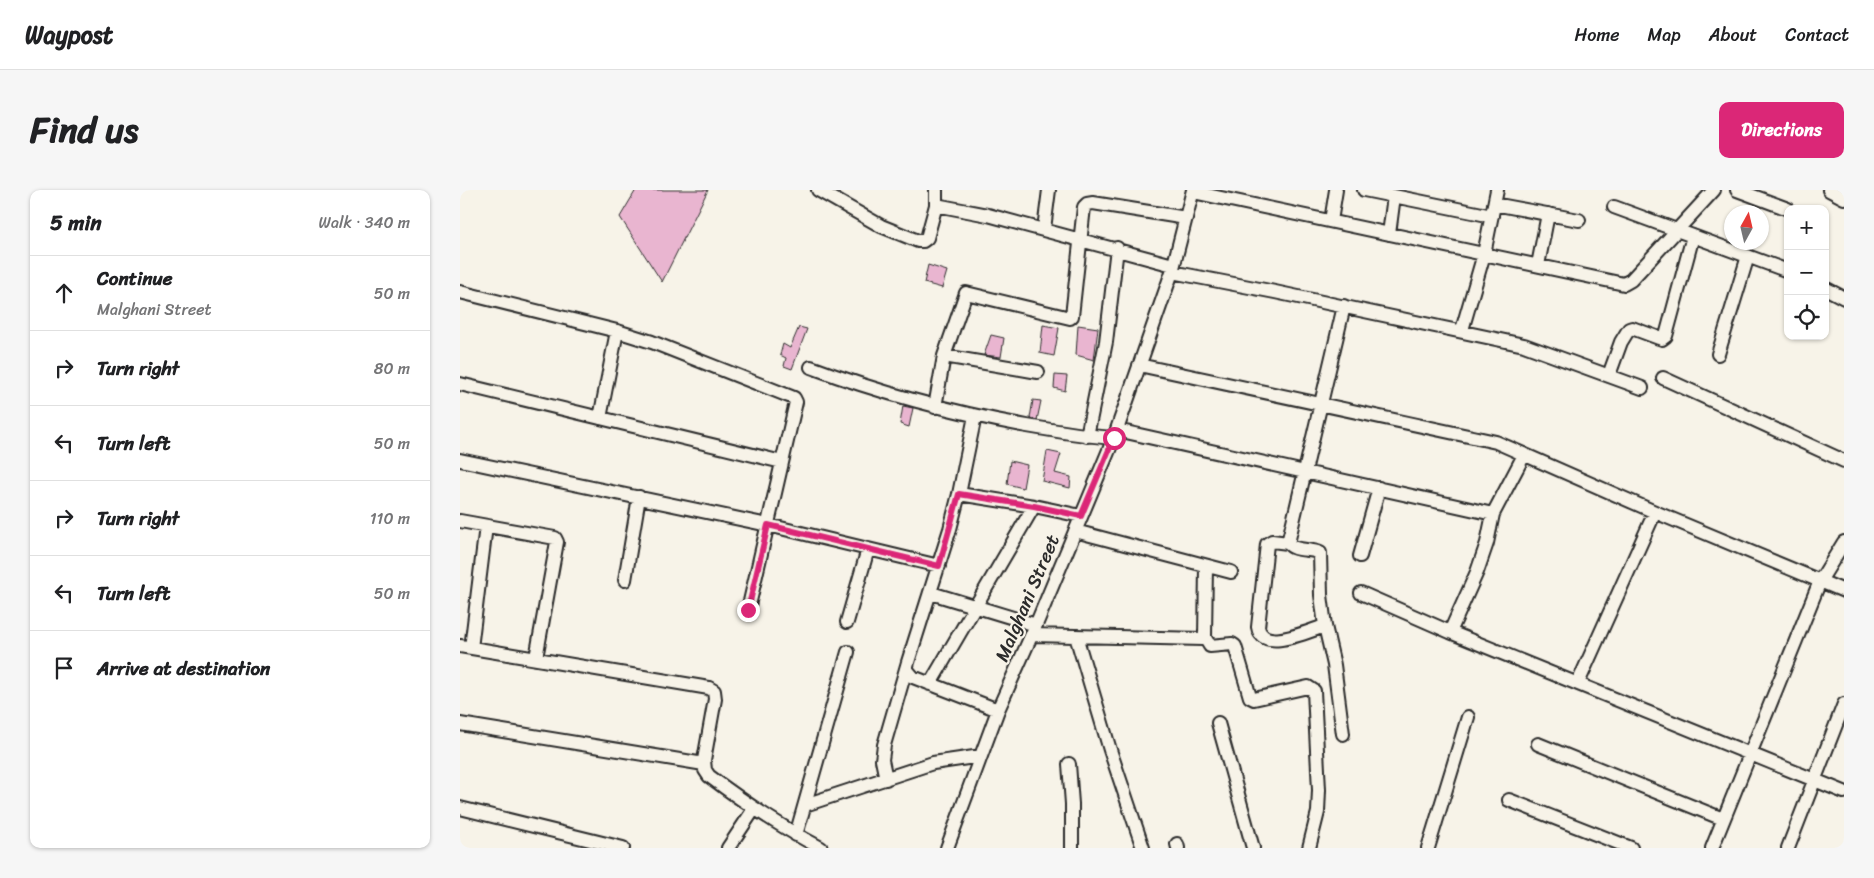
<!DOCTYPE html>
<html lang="en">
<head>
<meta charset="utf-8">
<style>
  body { margin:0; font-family:Sriracha,sans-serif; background:#f6f6f6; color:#202124 }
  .controls { position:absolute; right:15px; top:15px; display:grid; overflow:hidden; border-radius:10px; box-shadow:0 1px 4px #0004 }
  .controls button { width:45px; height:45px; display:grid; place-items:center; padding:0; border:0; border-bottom:1px solid #e0e0e0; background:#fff; color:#202124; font:25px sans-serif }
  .compass { position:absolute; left:1264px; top:15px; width:45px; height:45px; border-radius:50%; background:#fff; box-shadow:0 1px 4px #0004; rotate:8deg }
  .stop { position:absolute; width:15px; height:15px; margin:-11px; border:4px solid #db2777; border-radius:50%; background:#fff }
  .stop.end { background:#db2777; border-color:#fff; box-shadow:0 1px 5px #0008 }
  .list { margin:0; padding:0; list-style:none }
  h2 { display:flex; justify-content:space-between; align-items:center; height:65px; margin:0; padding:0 20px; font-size:21px }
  h2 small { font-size:16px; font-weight:400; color:#757577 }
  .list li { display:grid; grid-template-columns:32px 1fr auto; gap:15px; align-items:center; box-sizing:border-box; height:75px; padding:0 20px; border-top:1px solid #e0e0e0 }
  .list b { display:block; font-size:19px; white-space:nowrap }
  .list p { margin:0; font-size:16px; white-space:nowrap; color:#757577 }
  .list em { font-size:16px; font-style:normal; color:#757577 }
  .icon { flex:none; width:28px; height:28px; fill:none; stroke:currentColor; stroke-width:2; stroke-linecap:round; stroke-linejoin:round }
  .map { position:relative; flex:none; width:1384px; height:658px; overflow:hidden; border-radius:10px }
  header { display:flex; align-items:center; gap:30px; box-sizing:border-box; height:70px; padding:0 25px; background:#fff; border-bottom:1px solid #e0e0e0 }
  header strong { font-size:24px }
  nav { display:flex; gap:28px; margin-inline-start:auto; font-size:18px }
  .intro { display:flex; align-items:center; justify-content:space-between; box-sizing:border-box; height:120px; padding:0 30px }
  h1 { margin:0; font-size:35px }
  .button { padding:12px 22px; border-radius:10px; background:#db2777; color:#fff; font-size:18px; font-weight:700 }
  main { display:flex; gap:30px; padding:0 30px }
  aside { flex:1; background:#fff; border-radius:10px; box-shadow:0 1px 4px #0004 }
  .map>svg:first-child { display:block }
</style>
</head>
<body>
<header>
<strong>Waypost</strong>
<nav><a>Home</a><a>Map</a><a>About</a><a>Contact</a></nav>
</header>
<div class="intro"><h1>Find us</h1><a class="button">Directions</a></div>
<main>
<aside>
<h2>5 min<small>Walk · 340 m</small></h2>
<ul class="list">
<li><svg class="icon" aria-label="ahead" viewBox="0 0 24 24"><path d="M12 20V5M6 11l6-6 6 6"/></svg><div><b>Continue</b><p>Malghani Street</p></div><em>50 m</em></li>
<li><svg class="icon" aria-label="right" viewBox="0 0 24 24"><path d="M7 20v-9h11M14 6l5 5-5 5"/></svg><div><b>Turn right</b></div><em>80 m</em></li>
<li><svg class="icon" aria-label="left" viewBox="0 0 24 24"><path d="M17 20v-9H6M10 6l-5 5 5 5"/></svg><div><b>Turn left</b></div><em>50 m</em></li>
<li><svg class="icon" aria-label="right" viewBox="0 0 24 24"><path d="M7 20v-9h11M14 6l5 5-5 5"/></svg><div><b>Turn right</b></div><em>110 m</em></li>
<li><svg class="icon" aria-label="left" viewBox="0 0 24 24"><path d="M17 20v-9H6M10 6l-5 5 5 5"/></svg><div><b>Turn left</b></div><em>50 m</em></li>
<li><svg class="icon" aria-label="arrive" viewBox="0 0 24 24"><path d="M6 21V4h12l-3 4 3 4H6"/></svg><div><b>Arrive at destination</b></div></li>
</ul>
</aside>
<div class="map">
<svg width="1384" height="658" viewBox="0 0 1384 658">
  <rect width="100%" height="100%" fill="#f7f3e8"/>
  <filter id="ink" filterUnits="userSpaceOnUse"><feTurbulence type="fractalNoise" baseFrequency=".02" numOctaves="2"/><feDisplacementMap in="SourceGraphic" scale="10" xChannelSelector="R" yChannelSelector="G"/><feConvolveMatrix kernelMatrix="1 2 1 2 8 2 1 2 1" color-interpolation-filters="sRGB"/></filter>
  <g filter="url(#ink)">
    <path fill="#e9b5d0" stroke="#2b2b2b" d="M176,0H248L202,92L160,27Z
      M468,75L487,81L482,98L464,93Z
      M583,135L599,138L594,166L580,163Z
      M618,135L638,138L634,170L616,165Z
      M339,137L347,139L332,179L324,176L326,168L320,165L323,154L330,158Z
      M531,145L544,148L541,167L524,165Z
      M595,185L607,186L605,201L594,198Z
      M573,210L581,211L577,230L570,228Z
      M443,216L453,218L449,237L440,234Z
      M587,261L601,264L595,283L611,287L610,298L582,291Z
      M550,271L567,275L563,298L547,294Z"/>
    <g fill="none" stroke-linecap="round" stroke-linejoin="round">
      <defs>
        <path id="street" d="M358,0L421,36L458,51H463L467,48L476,15V0
          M904,0L1032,26
          M1277,0L1328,19
          M1369,0L1384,8
          M733,2L1164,94L1171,90L1254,0
          M1034,14L1119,30
          M476,15L528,25L713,75
          M1154,17L1328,81
          M871,31L876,0
          M584,39L589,0
          M929,44L934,6
          M1078,75L1088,24
          M712,82L815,102L1064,155L1182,198
          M1365,98L1384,108
          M0,102L157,141L192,152L334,208L336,212L288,420
          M1002,140L1024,64L1037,0
          M1258,164L1288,66
          M484,166L578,182
          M679,175L1036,252L1195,322L1384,401
          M351,177C423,204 491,222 567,236C596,241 625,246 654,248
          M1149,185L1161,152L1169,139L1172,138L1199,148L1202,149L1206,146L1233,46
          M1203,188L1384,271
          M0,194L322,272
          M475,217L484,166L506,103L610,128L612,126L624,17L627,14L633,13L726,28
          M140,228L157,141
          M657,240L1033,324
          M627,246L646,152L657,58
          M0,270L308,335L479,376
          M499,304L574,316L621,326
          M0,331L95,348L97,352L76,468
          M615,341L771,382
          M828,353L812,351L807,354L798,437C802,463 848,441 865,436
          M900,366L919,298
          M746,376L745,448L750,456L772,454L775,456L790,507L794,509L848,497L854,501L859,600L858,622L849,658
          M165,390L179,307
          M471,403L576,435
          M901,403L990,442L1384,602
          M387,432L408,359
          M990,442L1017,382L1027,353L1033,324L1064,265
          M572,445L743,449L745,448
          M616,446L650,560L683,658
          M0,456L249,498L254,501L255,509L244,570L245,580L249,586C285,613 321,637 361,658
          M11,458L26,336
          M447,480L453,487L538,520
          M1118,493L1195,322
          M470,494L574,316
          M758,533L793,658
          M0,534L244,574
          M883,544L874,475L865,436L861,405L860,363C851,358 834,362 828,353L884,116
          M1078,554L1263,629
          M609,574L612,614V658
          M426,589L422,570L424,555L448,472L490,339L499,304L515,226
          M1049,610L1171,658
          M345,615L473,573L521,566
          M0,618L163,658
          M336,645L388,462
          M717,654L718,658
          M268,658L294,619
          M487,658L538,520L576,435L654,248L712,82L733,0
          M968,658L1008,527
          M1252,658L1360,391L1384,352
          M1328,658L1384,514"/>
      </defs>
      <use href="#street" stroke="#2b2b2b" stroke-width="16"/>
      <use href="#street" stroke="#f7f3e8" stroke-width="12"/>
    </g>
  </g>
  <g fill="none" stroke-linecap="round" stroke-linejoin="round" filter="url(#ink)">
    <path stroke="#db2777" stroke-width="6" d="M288,420L308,335L479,376L499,304L574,316L621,326L654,248"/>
  </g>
  <g text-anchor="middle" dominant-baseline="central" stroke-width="4.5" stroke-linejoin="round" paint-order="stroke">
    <g font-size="19" fill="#2b2b2b" stroke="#f7f3e8">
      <text transform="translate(567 408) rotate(-67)">Malghani Street</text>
    </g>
  </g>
</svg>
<div class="controls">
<button>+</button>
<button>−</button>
<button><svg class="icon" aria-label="locate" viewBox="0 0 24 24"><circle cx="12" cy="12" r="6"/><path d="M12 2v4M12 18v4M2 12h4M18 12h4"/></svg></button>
</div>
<svg class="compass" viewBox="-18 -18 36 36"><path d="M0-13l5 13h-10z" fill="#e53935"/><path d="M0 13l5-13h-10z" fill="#757577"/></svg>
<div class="stop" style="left:654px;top:248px"></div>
<div class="stop end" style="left:288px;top:420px"></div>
</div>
</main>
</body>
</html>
